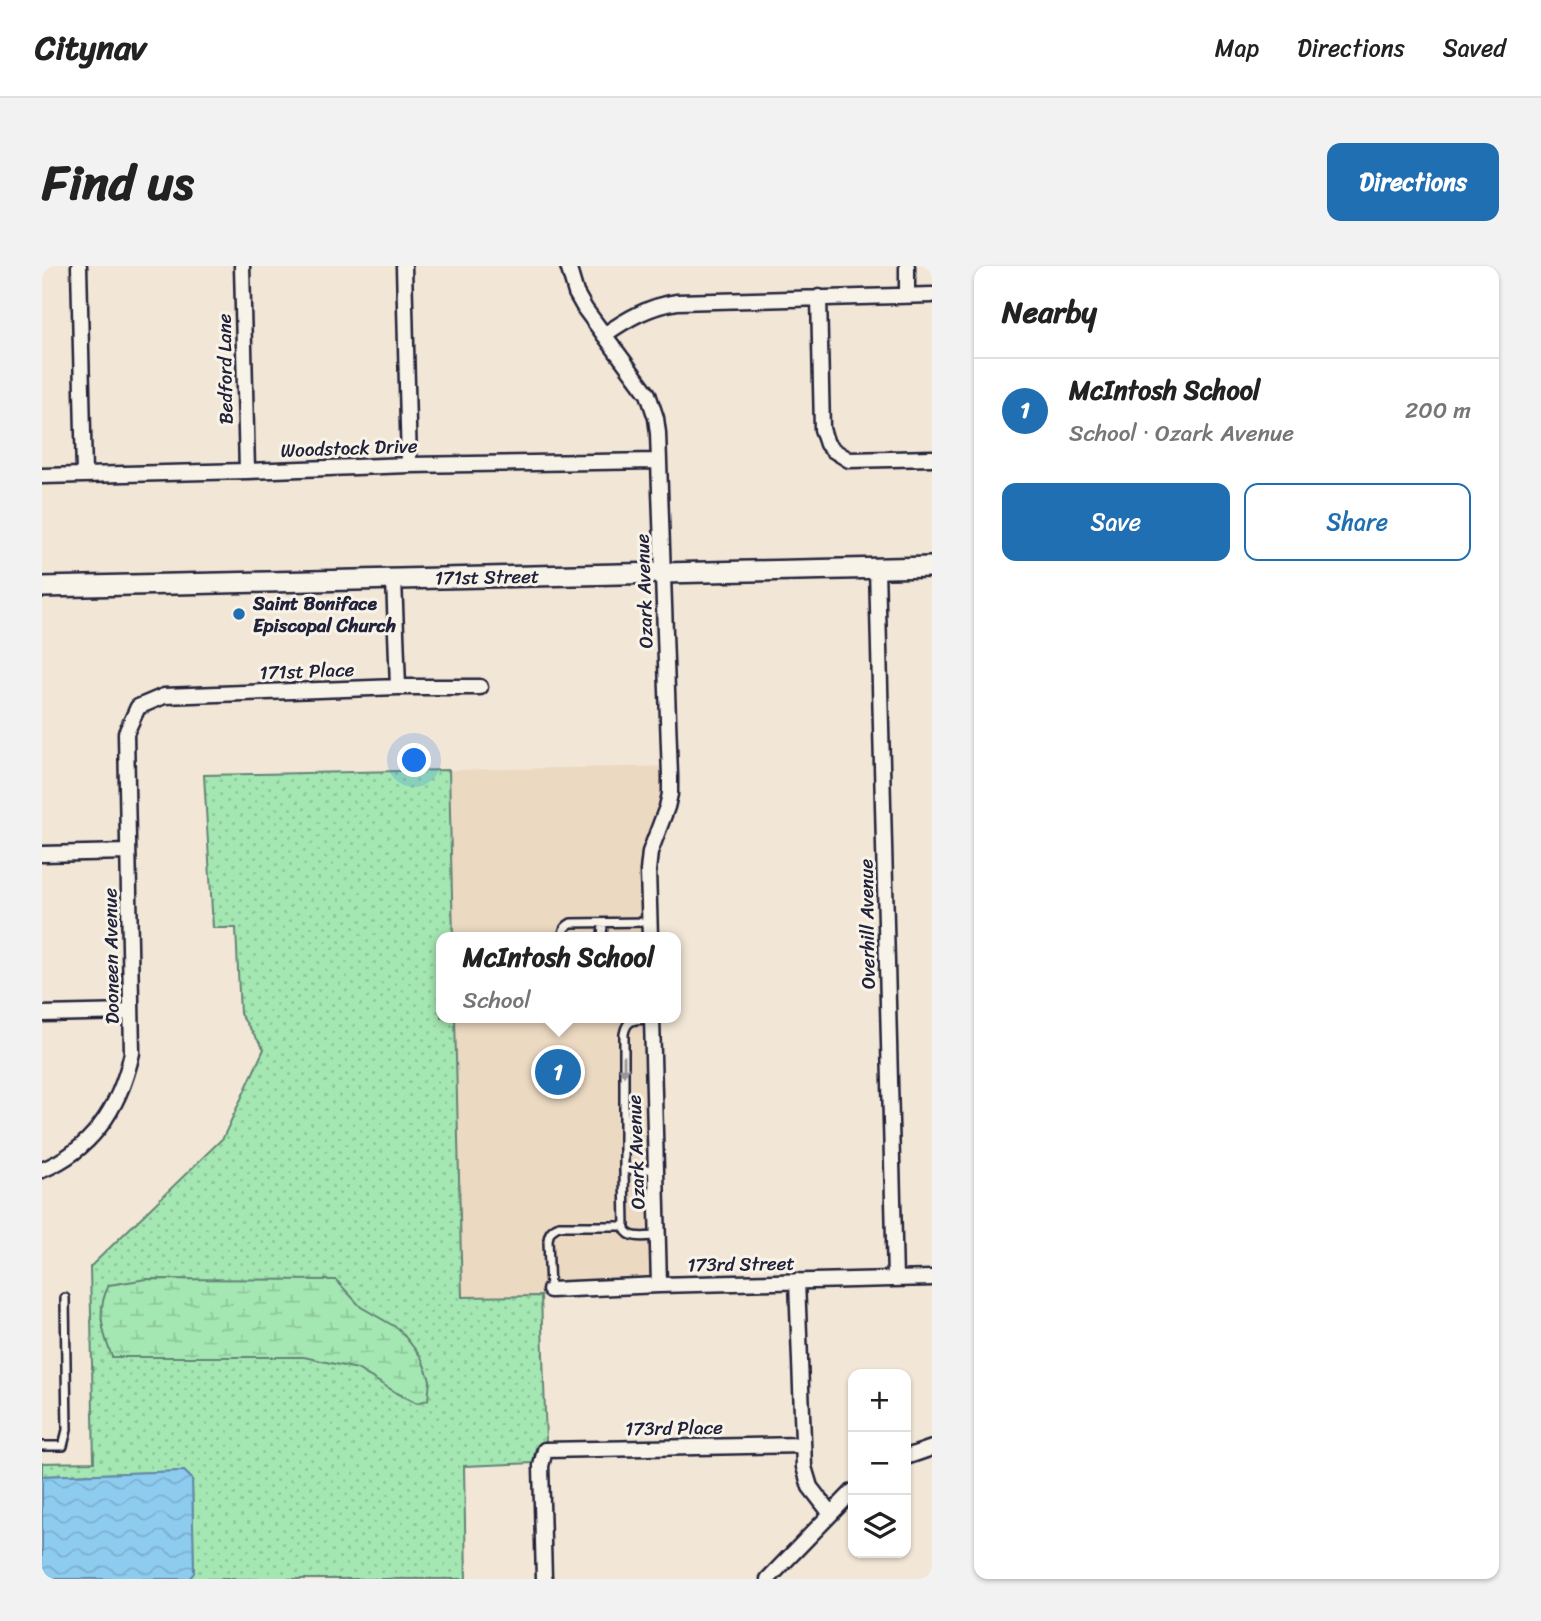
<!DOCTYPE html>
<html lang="en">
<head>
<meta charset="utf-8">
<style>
  body { margin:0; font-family:Sriracha,sans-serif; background:#f2f2f2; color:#222 }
  .controls { position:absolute; right:21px; bottom:21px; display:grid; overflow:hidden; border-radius:14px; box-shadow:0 2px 5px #0004 }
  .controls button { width:63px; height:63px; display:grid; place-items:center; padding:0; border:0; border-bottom:2px solid #e0e0e0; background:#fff; color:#222; font:35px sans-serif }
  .you { position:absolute; left:373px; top:495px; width:24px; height:24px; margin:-18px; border:5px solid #fff; border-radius:50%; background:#1a73e8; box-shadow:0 0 0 10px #1a73e833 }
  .badge { display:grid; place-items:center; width:46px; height:46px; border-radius:50%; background:#1f6fb2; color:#fff; font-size:23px; font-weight:700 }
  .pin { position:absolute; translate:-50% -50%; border:4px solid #fff; box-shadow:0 2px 7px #0006 }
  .popup { position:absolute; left:394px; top:666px; width:245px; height:91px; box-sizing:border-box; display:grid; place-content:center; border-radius:14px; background:#fff; filter:drop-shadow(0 2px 5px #0005); font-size:23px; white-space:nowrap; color:#767676 }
  .popup b { font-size:26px; color:#222 }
  .popup::after { content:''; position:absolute; left:50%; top:100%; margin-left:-14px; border:14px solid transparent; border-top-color:#fff }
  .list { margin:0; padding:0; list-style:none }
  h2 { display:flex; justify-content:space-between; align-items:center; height:91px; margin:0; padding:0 28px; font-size:30px }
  h2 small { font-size:23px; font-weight:400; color:#767676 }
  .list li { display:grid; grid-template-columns:46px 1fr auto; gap:21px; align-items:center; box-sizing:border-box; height:105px; padding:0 28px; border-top:2px solid #e0e0e0 }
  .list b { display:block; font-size:26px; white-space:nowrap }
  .list p { margin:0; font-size:23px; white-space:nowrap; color:#767676 }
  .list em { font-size:23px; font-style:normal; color:#767676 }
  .actions { display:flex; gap:14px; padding:21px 28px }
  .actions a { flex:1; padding:16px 0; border:2px solid #1f6fb2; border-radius:14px; text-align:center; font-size:24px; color:#1f6fb2 }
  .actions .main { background:#1f6fb2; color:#fff }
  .icon { flex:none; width:38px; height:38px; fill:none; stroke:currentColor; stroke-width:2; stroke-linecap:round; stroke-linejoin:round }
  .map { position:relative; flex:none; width:890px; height:1313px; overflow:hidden; border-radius:14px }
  header { display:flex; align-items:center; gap:42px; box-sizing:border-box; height:98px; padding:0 35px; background:#fff; border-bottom:2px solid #e0e0e0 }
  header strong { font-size:33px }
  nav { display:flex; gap:38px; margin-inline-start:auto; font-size:24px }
  .intro { display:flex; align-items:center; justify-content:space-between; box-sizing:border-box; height:168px; padding:0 42px }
  h1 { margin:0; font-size:49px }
  .button { padding:18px 32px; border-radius:14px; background:#1f6fb2; color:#fff; font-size:24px; font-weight:700 }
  main { display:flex; gap:42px; padding:0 42px }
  aside { flex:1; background:#fff; border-radius:14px; box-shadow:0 2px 5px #0004 }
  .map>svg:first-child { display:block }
</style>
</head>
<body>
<header>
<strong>Citynav</strong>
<nav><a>Map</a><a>Directions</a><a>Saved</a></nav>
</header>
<div class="intro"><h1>Find us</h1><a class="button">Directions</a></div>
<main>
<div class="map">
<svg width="890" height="1313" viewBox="0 0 890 1313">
  <defs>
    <pattern id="grass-dots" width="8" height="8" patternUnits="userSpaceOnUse" patternTransform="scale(1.75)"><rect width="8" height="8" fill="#a4e7b2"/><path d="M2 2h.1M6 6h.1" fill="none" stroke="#8dc69a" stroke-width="1.8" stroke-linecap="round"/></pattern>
    <pattern id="wetland-marsh" width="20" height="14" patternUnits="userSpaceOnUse" patternTransform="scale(1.75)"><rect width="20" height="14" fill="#a4e7b2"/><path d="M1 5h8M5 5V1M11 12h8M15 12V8" fill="none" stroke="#8dc69a"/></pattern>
    <pattern id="water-waves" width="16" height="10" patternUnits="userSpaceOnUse" patternTransform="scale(1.75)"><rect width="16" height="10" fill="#8eccef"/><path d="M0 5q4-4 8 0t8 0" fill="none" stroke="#7aafce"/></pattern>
  </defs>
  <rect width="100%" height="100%" fill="#f2e7d6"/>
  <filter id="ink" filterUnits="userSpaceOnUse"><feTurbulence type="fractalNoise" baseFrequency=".0143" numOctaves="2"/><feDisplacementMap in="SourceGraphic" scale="14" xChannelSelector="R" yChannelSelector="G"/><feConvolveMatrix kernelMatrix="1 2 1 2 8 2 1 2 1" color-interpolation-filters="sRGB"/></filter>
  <g filter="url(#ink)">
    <path fill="#ecd9c1" d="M637,500L636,526L632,544L626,562L614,589L612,607L614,671H411L407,504Z
      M413,752H616L622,1004L625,1010L631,1012L633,1027L420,1032Z"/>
    <path fill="url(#grass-dots)" stroke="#638476" stroke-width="2" d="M407,504L411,671H399V752H413L420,1031L499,1030L504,1175C492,1178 492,1187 492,1197L422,1200L424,1313H147L152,1306L150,1213L142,1205L0,1210V1197L52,1196L48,1001L181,872L222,783L198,748L194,662H171L162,509Z"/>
    <path fill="url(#wetland-marsh)" stroke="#638476" stroke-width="2" d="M105,1013L294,1014L319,1041L357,1063L379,1091L388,1114L386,1134L375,1137L355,1127L315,1103L262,1091H70C60,1065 54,1044 67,1019Z"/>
    <path fill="url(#water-waves)" stroke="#6388a7" stroke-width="2" d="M142,1205L150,1213L152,1307L147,1313H0V1210Z"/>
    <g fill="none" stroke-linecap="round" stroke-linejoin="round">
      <defs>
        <path id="lane" d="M521,671C521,664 522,661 529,657L607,656
          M560,671L561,657
          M613,903L582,904L583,963C588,974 605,970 616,970
          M582,904V768C585,751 595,754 610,753
          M508,1024L506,974C507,966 510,963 517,960H583
          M0,1180H21L25,1164L23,1032"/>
        <path id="street" d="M37,0L42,208
          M200,0L205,205
          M362,0L367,199
          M526,0L534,27L543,43L606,128L614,152L616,167L628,510V528L625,541L608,586L606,605L608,671
          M865,0V29
          M777,31L780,163L785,178L791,184L807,194L890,192
          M562,69C585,53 607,40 635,36L890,29
          M0,210L205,205L367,199L616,195
          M835,302L853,1013
          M352,313L356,421
          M0,588L86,586
          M0,748L89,746
          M610,752L617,1019
          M0,904C52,883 78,840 90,787L84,467L96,441L122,430L356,421H438
          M755,1015L762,1201L768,1221L789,1248
          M508,1024L617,1019L890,1012
          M864,1191L890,1182
          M502,1313L499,1200L503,1184L760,1179
          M726,1313L811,1225"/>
        <path id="secondary" d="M0,321L890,301"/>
      </defs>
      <use href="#lane" stroke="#22223b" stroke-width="12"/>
      <use href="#street" stroke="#22223b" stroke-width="19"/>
      <use href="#secondary" stroke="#22223b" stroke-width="24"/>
      <use href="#lane" stroke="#f7f3e8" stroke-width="7"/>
      <use href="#street" stroke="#f7f3e8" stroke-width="14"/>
      <use href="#secondary" stroke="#f7f3e8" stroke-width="19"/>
    </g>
    <defs><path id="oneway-solid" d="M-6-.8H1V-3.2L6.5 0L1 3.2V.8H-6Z" transform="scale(1.75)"/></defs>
    <use fill="#97959a" href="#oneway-solid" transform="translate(582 800) rotate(90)"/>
  </g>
  <circle fill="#1f6fb2" stroke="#f7f3e8" stroke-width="2.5" cx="197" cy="348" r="7"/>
  <g text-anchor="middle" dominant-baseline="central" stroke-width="6" stroke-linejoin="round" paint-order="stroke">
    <g font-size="19" fill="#22223b" stroke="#f7f3e8">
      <text transform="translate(183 103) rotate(-91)">Bedford Lane</text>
      <text transform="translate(307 182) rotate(-2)">Woodstock Drive</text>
      <text transform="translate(445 311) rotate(-1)">171st Street</text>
      <text transform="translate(602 325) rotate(-92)">Ozark Avenue</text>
      <text transform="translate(265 405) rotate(-2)">171st Place</text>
      <text transform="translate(825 658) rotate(-91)">Overhill Avenue</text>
      <text transform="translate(69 690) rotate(-91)">Dooneen Avenue</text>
      <text transform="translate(594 886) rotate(-92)">Ozark Avenue</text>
      <text transform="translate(699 998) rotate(-1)">173rd Street</text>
      <text transform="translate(632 1162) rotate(-1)">173rd Place</text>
    </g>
    <g font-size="19" font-weight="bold" fill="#22223b" stroke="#f7f3e8" text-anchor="start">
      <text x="211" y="337">Saint Boniface<tspan x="211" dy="22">Episcopal Church</tspan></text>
    </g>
  </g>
</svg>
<div class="controls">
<button>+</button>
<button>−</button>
<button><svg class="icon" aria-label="layers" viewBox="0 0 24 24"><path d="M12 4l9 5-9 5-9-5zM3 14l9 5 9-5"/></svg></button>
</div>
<div class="you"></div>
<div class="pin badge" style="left:516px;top:806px">1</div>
<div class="popup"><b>McIntosh School</b>School</div>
</div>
<aside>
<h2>Nearby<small></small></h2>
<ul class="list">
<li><span class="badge">1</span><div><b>McIntosh School</b><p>School · Ozark Avenue</p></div><em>200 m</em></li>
</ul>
<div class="actions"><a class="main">Save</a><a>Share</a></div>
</aside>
</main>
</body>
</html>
